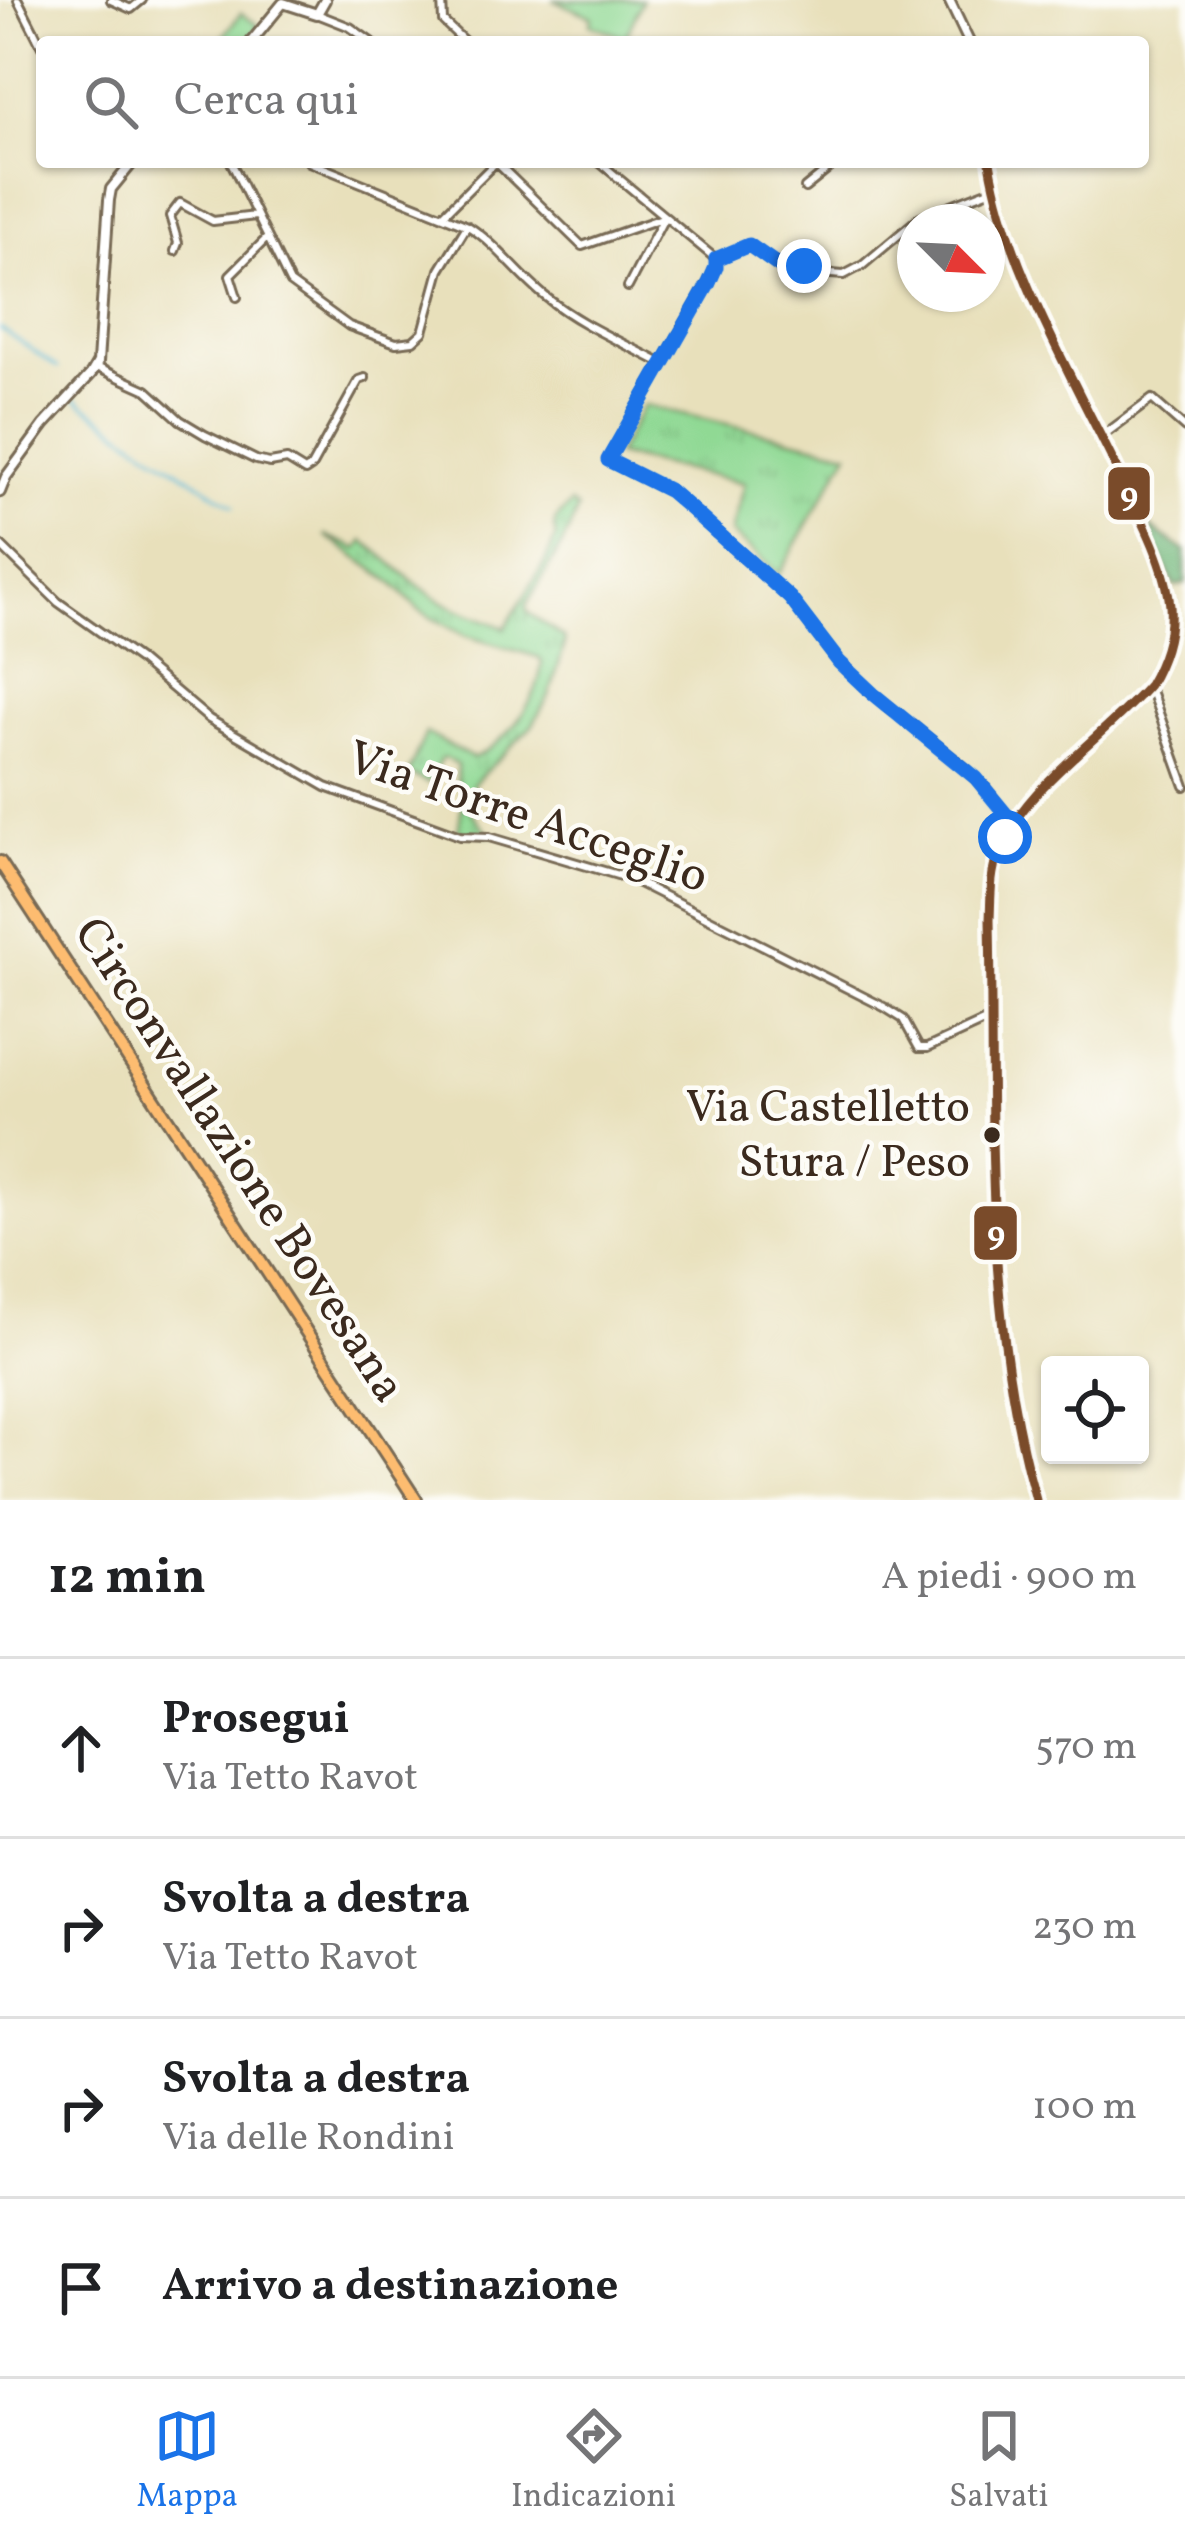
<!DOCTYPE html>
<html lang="it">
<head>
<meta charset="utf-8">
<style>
  body { margin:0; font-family:Vollkorn,serif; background:#f2f2f2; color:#202124 }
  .controls { position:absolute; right:36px; bottom:36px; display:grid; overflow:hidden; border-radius:12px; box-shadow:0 3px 9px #0004 }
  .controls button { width:108px; height:108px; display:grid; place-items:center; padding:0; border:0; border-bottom:3px solid #e0e0e0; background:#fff; color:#202124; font:60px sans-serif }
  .compass { position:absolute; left:897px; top:204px; width:108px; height:108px; border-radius:50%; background:#fff; box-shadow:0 3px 9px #0004; rotate:114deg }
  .stop { position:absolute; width:36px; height:36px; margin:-27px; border:9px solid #1a73e8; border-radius:50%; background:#fff }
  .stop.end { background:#1a73e8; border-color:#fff; box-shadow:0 3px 12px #0008 }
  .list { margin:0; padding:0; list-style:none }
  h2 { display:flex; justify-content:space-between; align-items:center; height:156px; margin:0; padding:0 48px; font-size:51px }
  h2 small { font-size:39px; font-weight:400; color:#757577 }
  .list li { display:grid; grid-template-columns:78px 1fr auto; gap:36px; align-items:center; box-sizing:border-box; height:180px; padding:0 48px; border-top:3px solid #e0e0e0 }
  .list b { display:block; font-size:45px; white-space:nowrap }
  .list p { margin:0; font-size:39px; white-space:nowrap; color:#757577 }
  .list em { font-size:39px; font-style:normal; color:#757577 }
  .icon { flex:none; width:66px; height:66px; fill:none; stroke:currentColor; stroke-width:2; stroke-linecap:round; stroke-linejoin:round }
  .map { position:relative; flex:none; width:1185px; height:1500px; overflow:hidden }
  .search { position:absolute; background:#fff; box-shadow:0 3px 9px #0004; left:36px; right:36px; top:36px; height:132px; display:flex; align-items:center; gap:30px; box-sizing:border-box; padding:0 42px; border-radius:12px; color:#757577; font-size:45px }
  .sheet { height:876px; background:#fff }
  nav { display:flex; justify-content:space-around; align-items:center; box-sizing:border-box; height:168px; border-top:3px solid #e0e0e0; background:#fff; font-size:33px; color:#757577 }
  nav a { display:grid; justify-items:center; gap:6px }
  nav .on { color:#1a73e8 }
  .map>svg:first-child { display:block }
</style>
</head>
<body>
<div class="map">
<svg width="1185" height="1500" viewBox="0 0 1185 1500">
  <defs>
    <pattern id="grass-tufts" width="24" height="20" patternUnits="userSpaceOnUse" patternTransform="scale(3)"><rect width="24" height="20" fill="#90d994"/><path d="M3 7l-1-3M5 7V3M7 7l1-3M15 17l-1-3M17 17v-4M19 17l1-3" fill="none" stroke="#7dba7f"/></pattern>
    <pattern id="forest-firs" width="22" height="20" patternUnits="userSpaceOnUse" patternTransform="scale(3)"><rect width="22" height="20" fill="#74b97e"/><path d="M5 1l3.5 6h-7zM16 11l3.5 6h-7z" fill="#609767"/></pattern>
  </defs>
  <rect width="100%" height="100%" fill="#fdfcf7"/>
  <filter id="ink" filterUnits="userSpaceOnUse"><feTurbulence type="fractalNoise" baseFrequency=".00833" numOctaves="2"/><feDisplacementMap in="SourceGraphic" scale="24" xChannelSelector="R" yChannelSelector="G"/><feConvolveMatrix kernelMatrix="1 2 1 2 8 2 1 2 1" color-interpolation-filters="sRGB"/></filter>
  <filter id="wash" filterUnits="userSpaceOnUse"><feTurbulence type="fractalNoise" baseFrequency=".004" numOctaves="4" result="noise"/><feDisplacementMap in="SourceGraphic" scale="48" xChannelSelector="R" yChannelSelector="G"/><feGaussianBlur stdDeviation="2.7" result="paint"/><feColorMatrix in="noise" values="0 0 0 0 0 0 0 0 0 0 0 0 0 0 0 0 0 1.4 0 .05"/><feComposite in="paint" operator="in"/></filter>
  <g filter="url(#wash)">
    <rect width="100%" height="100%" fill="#e8e0bb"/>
    <path fill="url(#grass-tufts)" stroke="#668259" stroke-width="3" d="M241,13L259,26L247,42H227L222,38Z
      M644,405L849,452L779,574L731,533L744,483L616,455Z
      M571,504L578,509L562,545L526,605L527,612L564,638L565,644L550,694L532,726L473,784L470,811L490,835L458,832L463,798L457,780V765L445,758L441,759L428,783L408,773L426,733L473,758C508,742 539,701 542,661L538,657L466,636L432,618L418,609L390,581L325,535L358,549L364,541C388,558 409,580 433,596C456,611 481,618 505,628L545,562L556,538L554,527L556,520Z"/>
    <path fill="url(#forest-firs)" stroke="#58724e" stroke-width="3" d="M1147,525L1185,551V584L1175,586L1173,584Z"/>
    <path fill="#90d994" stroke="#668259" stroke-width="3" d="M553,0H642L625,38L590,24L593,17Z"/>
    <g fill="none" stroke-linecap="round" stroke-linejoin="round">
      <path stroke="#55b7d3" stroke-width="3" d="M0,328L58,368
        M75,399L138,444L234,506"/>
    </g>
  </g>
  <g filter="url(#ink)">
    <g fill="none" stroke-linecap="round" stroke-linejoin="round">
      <defs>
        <path id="minor" d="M18,0L42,47
          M111,0L131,9L142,0
          M442,0L443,21L465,42
          M317,14L350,27L371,42
          M231,162L290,283L349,326L396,343L413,341L423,332L440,270L467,226
          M309,162L468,226C497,244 518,275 546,297C580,325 624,343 663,364
          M599,162L716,259
          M805,188L837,162
          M443,215L496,162L582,246L665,217
          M175,251L178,243L170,216L180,203L213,221L256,216
          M716,259V267L708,283L608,460L670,491L692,510L790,598L839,662L873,694L965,768L985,788L1013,823
          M716,259L749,245L786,271H792L811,264L831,274L844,275L863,265L920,217L995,188
          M628,287L663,220
          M237,297L230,275L267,238
          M96,367L147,390L180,420L205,435L256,460L270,463L287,460L305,471L311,467L359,380L365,378
          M1101,437L1152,399L1185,428
          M0,545L58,602L138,659L209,719L326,787L460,836L489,837L631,879L884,1007L903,1019L919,1048H927L992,1018
          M1149,685L1185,786"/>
        <path id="tertiary" d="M949,0L969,42
          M251,42L283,3L317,14L325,0
          M990,162C1007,266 1071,374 1117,469C1136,508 1166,562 1170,606C1172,634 1163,661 1149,685C1103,738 1022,788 998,854C990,875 991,897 990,920C994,1113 982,1312 1036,1500
          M0,492L6,477L44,425L91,374L98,362L109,200L111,189L133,162"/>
        <path id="primary" d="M0,862L416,1500"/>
      </defs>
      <use href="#minor" stroke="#786a55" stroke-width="12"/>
      <use href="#tertiary" stroke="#786a55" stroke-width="14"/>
      <use href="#primary" stroke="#786a55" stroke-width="16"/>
      <use href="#minor" stroke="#fff" stroke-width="6"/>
      <use href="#tertiary" stroke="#fff" stroke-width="8"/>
      <use href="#primary" stroke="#fdbc70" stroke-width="10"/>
      <defs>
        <path id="bus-1" d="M990,162C1007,266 1071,374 1117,469C1136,508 1166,562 1170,606C1172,634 1163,661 1149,685C1103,738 1022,788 998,854C990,875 991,897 990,920C994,1113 982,1312 1036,1500"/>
      </defs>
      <use href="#bus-1" stroke="#fdfcf7" stroke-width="18"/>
      <use href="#bus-1" stroke="#7a4b2a" stroke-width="9"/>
    </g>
  </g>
  <g fill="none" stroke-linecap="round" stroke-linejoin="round" filter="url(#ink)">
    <path stroke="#1a73e8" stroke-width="15" d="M804,266L792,271H786L749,245L716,259V267L709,283L608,460L670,491L692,510L790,598L839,662L873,694L976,778L1013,823L1005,837"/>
  </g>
  <circle fill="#3b2a1e" stroke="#fdfcf7" stroke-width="4.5" cx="992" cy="1135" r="10"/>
  <g text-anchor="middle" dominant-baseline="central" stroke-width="9" stroke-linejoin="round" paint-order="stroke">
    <g font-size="45" fill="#3b2a1e" stroke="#fdfcf7" text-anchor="end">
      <text x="970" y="1109">Via Castelletto<tspan x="970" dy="55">Stura / Peso</tspan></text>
    </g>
    <g font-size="48" fill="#3b2a1e" stroke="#fdfcf7">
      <text transform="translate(527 819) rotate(19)">Via Torre Acceglio</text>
      <text transform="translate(238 1161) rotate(57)">Circonvallazione Bovesana</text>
    </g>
  </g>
  <g stroke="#fdfcf7" stroke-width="4.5">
    <rect x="1106" y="465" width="46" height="57" rx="12" fill="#7a4b2a"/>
    <rect x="972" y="1204" width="47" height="58" rx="12" fill="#7a4b2a"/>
  </g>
  <g font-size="33" text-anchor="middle" font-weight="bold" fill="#fff">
    <text x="1129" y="505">9</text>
    <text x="996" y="1244">9</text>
  </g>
</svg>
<div class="controls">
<button><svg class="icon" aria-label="locate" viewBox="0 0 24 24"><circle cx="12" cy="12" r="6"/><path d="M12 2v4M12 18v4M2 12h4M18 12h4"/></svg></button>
</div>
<svg class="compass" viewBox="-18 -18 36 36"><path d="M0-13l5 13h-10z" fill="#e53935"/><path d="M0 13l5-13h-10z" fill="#757577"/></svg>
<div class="stop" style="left:1005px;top:837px"></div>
<div class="stop end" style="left:804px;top:266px"></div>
<div class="search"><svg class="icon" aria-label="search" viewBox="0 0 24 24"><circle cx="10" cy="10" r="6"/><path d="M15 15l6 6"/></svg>Cerca qui</div>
</div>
<section class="sheet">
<h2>12 min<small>A piedi · 900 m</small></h2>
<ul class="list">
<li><svg class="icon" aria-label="ahead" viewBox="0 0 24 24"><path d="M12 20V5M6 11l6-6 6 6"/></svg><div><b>Prosegui</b><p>Via Tetto Ravot</p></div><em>570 m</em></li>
<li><svg class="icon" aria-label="right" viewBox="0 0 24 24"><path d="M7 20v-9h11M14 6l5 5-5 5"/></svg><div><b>Svolta a destra</b><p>Via Tetto Ravot</p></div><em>230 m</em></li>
<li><svg class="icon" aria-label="right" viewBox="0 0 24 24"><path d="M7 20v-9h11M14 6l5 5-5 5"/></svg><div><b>Svolta a destra</b><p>Via delle Rondini</p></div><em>100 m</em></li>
<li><svg class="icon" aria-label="arrive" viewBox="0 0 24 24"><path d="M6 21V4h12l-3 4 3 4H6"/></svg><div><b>Arrivo a destinazione</b></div></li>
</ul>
</section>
<nav>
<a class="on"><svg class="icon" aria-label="map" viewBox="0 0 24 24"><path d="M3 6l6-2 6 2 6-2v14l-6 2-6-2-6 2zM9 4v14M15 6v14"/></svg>Mappa</a>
<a><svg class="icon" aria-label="directions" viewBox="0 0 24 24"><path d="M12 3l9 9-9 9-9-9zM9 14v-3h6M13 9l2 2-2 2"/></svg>Indicazioni</a>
<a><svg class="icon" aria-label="saved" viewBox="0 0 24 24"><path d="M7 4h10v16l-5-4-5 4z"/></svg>Salvati</a>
</nav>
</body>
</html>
